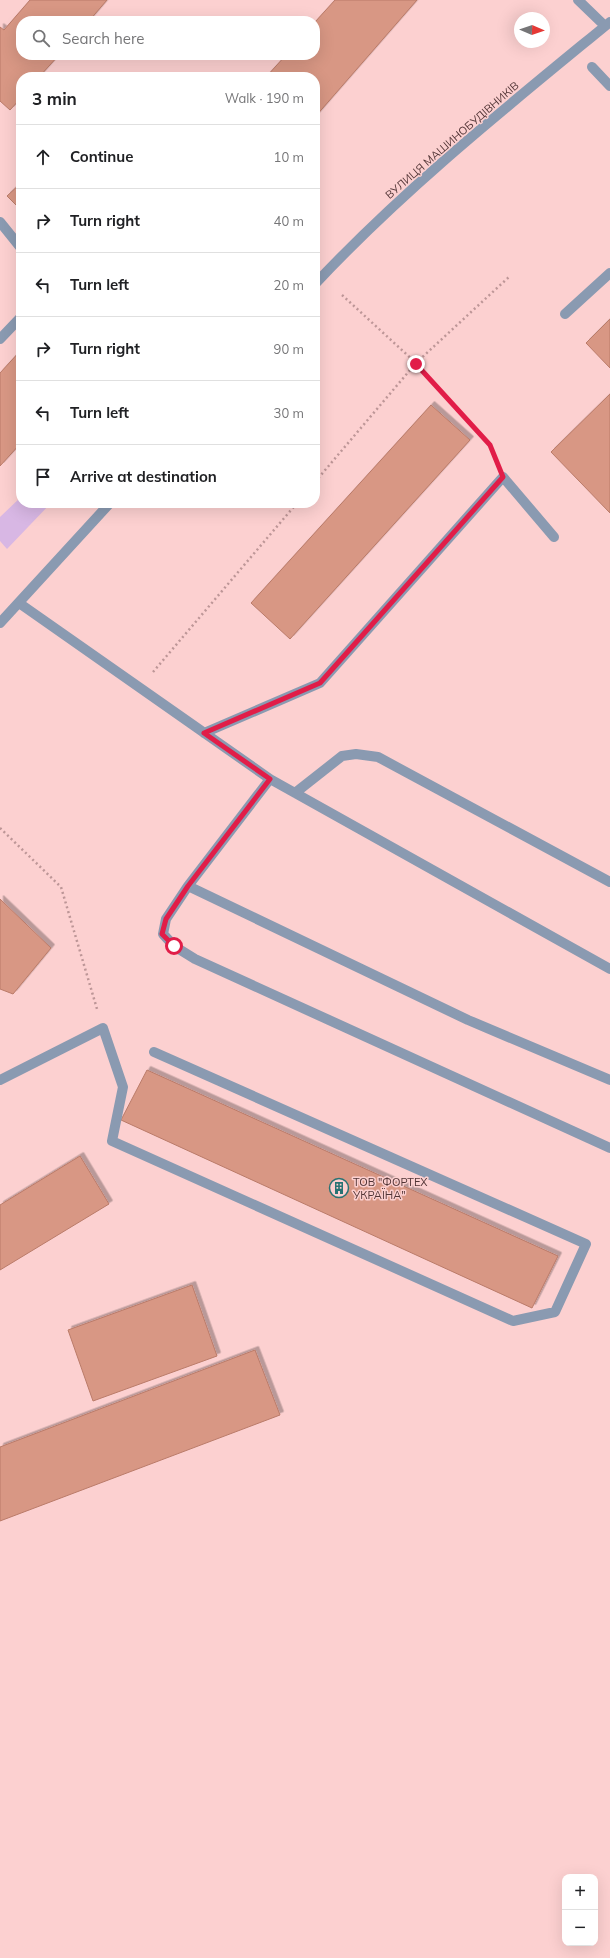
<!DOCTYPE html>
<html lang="en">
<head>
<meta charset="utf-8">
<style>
  body { margin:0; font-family:Mulish,sans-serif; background:#f6f6f6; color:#202124 }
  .controls { position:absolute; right:12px; bottom:12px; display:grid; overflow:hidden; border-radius:8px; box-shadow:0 4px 16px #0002 }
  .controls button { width:36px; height:36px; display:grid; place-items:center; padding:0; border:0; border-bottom:1px solid #e0e0e0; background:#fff; color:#202124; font:20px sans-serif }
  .compass { position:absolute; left:514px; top:12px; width:36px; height:36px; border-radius:50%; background:#fff; box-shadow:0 4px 16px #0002; rotate:92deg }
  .stop { position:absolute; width:12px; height:12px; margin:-9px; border:3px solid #e11d48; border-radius:50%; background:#fff }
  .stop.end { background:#e11d48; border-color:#fff; box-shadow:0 1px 4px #0008 }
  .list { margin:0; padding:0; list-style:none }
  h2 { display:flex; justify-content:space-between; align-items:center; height:52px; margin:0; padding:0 16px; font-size:17px }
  h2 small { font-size:13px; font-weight:400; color:#757577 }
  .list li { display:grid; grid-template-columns:26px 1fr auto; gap:12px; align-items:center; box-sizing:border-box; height:64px; padding:0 16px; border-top:1px solid #e0e0e0 }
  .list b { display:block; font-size:15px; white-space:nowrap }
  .list em { font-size:13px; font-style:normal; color:#757577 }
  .icon { flex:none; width:22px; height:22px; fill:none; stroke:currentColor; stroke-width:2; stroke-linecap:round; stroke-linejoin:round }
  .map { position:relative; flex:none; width:610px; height:1958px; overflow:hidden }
  .search { position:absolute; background:#fff; box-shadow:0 4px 16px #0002; left:16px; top:16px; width:304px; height:44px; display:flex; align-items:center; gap:10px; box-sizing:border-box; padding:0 14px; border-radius:16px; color:#757577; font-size:15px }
  .panel { position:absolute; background:#fff; box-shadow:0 4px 16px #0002; left:16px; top:72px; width:304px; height:436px; border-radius:16px }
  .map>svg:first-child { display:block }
</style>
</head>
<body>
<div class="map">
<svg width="610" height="1958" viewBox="0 0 610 1958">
  <defs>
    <filter id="shadow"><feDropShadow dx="3.5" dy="-3.5" stdDeviation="0" flood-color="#0004"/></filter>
  </defs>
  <rect width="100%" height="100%" fill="#fcd0d0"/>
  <path fill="#d8b7e4" d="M21,497V503H51L7,549L0,541V517Z"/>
  <path fill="#d89784" stroke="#ba7b69" filter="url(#shadow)" d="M30,0H107L89,21H21V55H59L39,77H21V98L10,110L0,101V27L4,30Z
    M335,0H417L315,117V77H266L286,55H315V22Z
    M21,183V210L7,196Z
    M610,319V368L586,343Z
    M21,350V443L0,466V373Z
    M610,394V513L551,452Z
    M431,405L470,440L290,639L251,603Z
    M0,899L51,948L13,994L0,989Z
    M147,1070L558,1256L532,1308L121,1120Z
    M80,1156L109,1204L0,1270V1205Z
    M192,1285L217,1356L93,1401L68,1330Z
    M255,1350L280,1415L0,1521V1447Z"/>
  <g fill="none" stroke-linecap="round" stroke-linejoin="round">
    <path stroke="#bd9697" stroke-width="2.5" stroke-dasharray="2 3" stroke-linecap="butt" d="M342,295L416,363L490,445L496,459
      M315,482L416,363L510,276
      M153,672L297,503
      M0,828L61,887L97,1009"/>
    <path stroke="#8a9ab1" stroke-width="10" d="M578,0L605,26
      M592,67L610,86
      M0,222L21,248
      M315,284C405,188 509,105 610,22
      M565,314L610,273
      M0,339L21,317
      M19,603L270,779L610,969
      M0,623L110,503
      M204,733L320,683L503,477L554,537
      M270,779L188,886L166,919L163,934L174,946L195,959L610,1148
      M295,793L342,756L356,754L378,757L610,882
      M188,886L468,1020L610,1080
      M0,1080L103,1028L123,1087L112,1141L513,1321L555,1312L586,1244L154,1052"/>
  </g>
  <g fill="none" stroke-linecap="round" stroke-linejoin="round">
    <path stroke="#e11d48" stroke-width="5" d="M174,946L162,934L166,919L188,886L270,779L204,733L320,683L503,477L490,445L416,364"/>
  </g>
  <defs>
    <symbol id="building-ring" viewBox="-11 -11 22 22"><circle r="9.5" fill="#fcd0d0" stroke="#287374" stroke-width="1.5"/><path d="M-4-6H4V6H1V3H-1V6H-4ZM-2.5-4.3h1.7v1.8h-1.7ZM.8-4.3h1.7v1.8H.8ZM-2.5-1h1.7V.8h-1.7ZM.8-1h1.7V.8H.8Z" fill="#287374"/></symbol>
  </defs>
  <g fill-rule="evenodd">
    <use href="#building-ring" x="328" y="1177" width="22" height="22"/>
  </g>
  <g text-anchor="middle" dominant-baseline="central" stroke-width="3" stroke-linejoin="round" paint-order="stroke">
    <g font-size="11" fill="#513435" stroke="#fcd0d0">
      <text transform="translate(452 140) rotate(-41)">ВУЛИЦЯ МАШИНОБУДІВНИКІВ</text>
    </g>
    <g font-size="11" fill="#513435" stroke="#fcd0d0" text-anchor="start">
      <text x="353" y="1182">ТОВ "ФОРТЕХ<tspan x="353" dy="13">УКРАЇНА"</tspan></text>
    </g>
  </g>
</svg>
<div class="controls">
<button>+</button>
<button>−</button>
</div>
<svg class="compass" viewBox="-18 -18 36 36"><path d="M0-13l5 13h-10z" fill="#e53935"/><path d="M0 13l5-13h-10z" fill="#757577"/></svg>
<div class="stop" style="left:174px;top:946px"></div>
<div class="stop end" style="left:416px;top:364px"></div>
<div class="search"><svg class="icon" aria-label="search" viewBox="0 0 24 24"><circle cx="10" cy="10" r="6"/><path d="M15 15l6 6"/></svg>Search here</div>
<section class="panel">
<h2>3 min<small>Walk · 190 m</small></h2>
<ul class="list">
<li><svg class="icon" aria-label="ahead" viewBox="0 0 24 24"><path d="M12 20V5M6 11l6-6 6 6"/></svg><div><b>Continue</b></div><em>10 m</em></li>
<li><svg class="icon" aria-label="right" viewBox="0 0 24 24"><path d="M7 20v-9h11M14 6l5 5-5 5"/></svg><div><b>Turn right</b></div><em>40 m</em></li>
<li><svg class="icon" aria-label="left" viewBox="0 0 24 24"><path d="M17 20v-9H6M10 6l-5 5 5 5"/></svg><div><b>Turn left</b></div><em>20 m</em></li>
<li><svg class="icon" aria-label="right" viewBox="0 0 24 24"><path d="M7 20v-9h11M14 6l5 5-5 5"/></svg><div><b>Turn right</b></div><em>90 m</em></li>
<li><svg class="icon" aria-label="left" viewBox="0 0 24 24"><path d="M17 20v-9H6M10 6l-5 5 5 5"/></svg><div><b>Turn left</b></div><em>30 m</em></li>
<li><svg class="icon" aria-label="arrive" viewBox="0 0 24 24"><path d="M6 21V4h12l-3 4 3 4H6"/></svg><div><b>Arrive at destination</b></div></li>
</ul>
</section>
</div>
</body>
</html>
